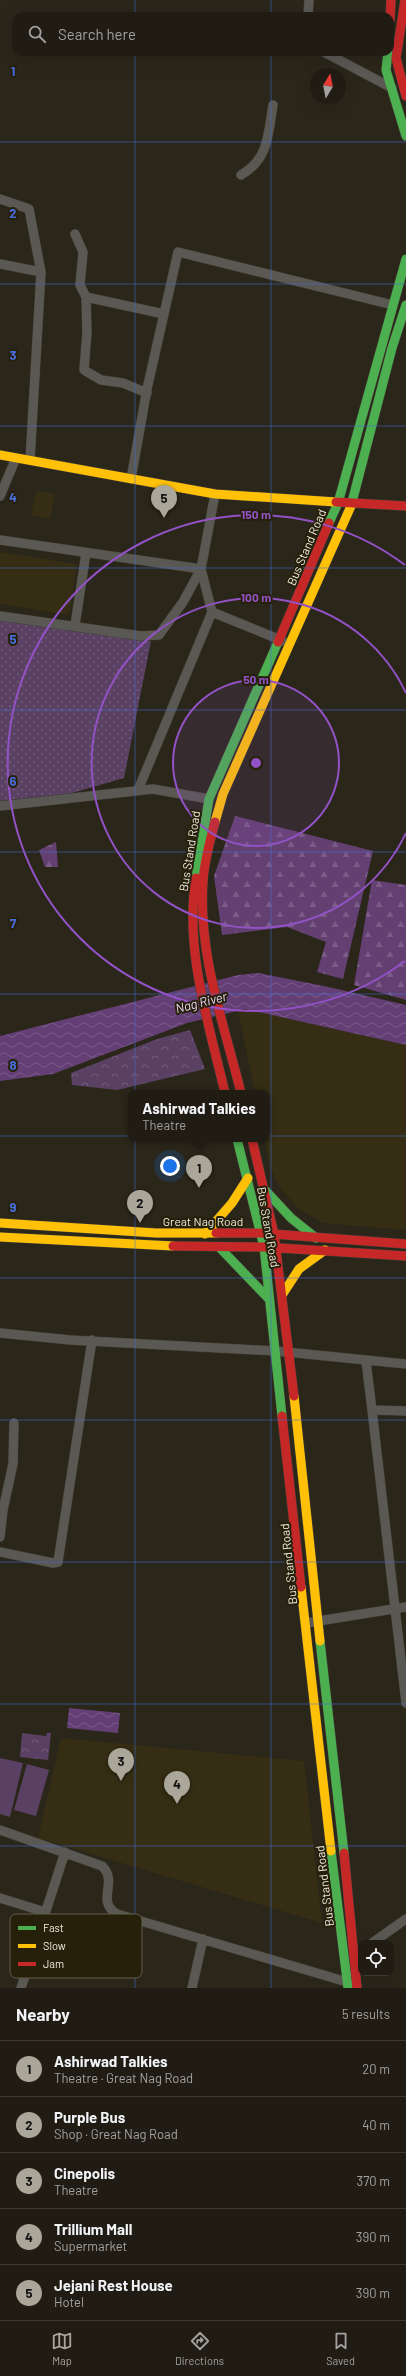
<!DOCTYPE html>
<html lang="en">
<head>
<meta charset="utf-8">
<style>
  body { margin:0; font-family:Barlow,sans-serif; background:#2d2922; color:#f1f3f6 }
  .controls { position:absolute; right:12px; bottom:12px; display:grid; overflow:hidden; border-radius:8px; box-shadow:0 4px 16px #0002 }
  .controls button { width:36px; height:36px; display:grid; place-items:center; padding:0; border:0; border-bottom:1px solid #3d3a34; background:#201c14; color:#f1f3f6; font:20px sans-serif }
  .compass { position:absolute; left:310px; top:68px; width:36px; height:36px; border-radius:50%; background:#201c14; box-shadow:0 4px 16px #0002; rotate:10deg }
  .you { position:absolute; left:170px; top:1166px; width:14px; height:14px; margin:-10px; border:3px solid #fff; border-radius:50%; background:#1a73e8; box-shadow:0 0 0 6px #1a73e833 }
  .badge { display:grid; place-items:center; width:26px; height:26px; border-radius:50%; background:#aaa699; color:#111; font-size:13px; font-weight:700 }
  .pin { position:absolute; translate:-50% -33px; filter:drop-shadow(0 1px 2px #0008) }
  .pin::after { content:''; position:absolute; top:21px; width:14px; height:12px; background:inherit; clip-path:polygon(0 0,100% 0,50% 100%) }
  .popup { position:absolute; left:128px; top:1090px; width:142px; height:52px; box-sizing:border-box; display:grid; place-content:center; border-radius:8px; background:#201c14; filter:drop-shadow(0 1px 3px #0005); font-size:13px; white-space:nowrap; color:#a2a1a0 }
  .popup b { font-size:15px; color:#f1f3f6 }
  .popup::after { content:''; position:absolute; left:50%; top:100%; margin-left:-8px; border:8px solid transparent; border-top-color:#201c14 }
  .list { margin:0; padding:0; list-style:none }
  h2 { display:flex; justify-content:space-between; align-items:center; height:52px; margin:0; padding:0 16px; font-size:17px }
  h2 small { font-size:13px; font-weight:400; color:#a2a1a0 }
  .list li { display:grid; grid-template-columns:26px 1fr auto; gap:12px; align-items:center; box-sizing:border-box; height:56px; padding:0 16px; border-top:1px solid #3d3a34 }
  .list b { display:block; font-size:15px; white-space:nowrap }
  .list p { margin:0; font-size:13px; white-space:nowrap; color:#a2a1a0 }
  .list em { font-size:13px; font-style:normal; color:#a2a1a0 }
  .icon { flex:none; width:22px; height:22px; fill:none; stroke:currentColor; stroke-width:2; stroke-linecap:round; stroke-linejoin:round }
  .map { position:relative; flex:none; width:406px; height:1988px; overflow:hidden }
  .search { position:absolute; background:#201c14; box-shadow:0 4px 16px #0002; left:12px; right:12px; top:12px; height:44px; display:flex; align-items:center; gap:10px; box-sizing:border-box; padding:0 14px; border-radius:12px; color:#a2a1a0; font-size:15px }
  .sheet { height:332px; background:#201c14 }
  nav { display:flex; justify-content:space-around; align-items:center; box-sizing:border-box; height:56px; border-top:1px solid #3d3a34; background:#201c14; font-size:11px; color:#a2a1a0 }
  nav a { display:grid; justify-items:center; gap:2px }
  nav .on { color:#aaa699 }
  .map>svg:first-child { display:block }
</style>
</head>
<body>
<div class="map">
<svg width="406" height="1988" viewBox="0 0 406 1988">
  <defs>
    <pattern id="grass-dots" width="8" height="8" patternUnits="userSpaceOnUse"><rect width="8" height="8" fill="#5a4164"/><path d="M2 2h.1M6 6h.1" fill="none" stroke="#725d7a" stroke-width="1.8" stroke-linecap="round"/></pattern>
    <pattern id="forest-firs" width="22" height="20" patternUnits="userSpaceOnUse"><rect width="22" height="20" fill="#644072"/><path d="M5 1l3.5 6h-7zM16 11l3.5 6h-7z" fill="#7a5c86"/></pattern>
    <pattern id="park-crowns" width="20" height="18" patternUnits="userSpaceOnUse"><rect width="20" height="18" fill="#5a4164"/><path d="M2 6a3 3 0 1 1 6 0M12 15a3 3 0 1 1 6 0" fill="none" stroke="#725d7a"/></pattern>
    <pattern id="water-waves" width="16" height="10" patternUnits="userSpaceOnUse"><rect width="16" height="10" fill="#643f75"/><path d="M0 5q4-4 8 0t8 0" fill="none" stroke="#7a5b88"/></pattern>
  </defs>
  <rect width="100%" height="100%" fill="#2a261a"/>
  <path fill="#352e14" d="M36,491L55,494L50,519L31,515Z
    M0,552L77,564L69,615L0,604Z
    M246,1009L406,1045V1230L323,1223L299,1209L280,1188L270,1167L265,1139H267V1093H255L238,1011Z
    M61,1738L304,1761L322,1923L38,1838Z"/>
  <path fill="url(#grass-dots)" d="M0,620L151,641L124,778L72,793L0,801Z"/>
  <path fill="url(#forest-firs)" d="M235,816L373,851L343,979L317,972L326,942L287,927L222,935L214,876Z
    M56,842L58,867H45L39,850Z
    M372,880L406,885V1000L354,985Z"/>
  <path fill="url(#park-crowns)" d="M190,1030L205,1069L117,1090L72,1085L71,1073L157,1039Z
    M22,1733L46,1736L47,1733H51L48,1760L20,1757Z"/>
  <path fill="#5a4164" d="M0,1758L23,1763L10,1817L0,1814Z
    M27,1764L49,1770L36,1816L14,1810Z"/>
  <path fill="url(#water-waves)" d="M258,973L324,986L406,1005V1045L245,1009L187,1023L53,1074L0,1081V1036L238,975Z
    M69,1708L120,1713L118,1733L67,1728Z"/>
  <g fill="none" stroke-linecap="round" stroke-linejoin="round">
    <defs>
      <path id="street" d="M308,16L309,0
        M324,52L392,88
        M241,175C269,159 268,134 273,105
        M0,199L29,209L41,272L30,460
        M75,234L83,252L80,285L86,297
        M0,264L41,272
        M147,393L123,383L101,380L84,370L87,332L86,297L164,314
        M131,479L147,389L178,252L393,305
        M0,496L16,458
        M0,540L201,569L183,602L159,635L141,636L0,616
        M212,612L201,569L215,494
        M75,625L86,553
        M138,790L212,612L283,641
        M0,806L153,789L209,799
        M0,1333L70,1340L276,1351L406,1364
        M366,1361L372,1410L406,1411
        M372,1410L406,1703
        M0,1537L3,1510L13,1464L14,1423
        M0,1552L53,1563L58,1562L92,1340
        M306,1623L406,1607
        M0,1830L102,1866C119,1882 95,1901 117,1914L347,1982
        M0,1898L45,1912
        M372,1943L406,1919
        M21,1988L65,1852
        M192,1988L203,1939"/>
      <path id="fast" d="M388,52L386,70L406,136
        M351,506L392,348L406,305
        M329,523L338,503L406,259
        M196,878L209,799L278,642
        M237,1139L264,1247L282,1416
        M265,1190L291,1218L316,1238
        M220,1248L268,1298
        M320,1641L344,1853
        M331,1851L348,1988"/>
      <path id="slow" d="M0,455L215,494L336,502
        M215,822L223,794L351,506
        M0,1223L156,1233H216
        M205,1234L232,1203L248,1178
        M0,1237L173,1246
        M282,1295L299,1269L325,1250
        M294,1396L320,1641
        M301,1587L331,1851"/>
      <path id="jam" d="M405,0L396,58L406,96
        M390,20L391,0
        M336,502L406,506
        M278,642L329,523
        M215,822C210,841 204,861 203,882C198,954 224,1024 241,1093
        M196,878C184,949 209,1024 225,1093
        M252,1139L274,1234L294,1396
        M216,1233H260L406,1244
        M173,1246L264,1247L406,1256
        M282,1416L301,1587
        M344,1853L357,1988"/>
    </defs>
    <use href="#street" stroke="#444137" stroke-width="10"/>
    <use href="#fast" stroke="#444137" stroke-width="10"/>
    <use href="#slow" stroke="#444137" stroke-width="10"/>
    <use href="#jam" stroke="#444137" stroke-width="10"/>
    <use href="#street" stroke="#5a5853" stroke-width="9"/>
    <use href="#fast" stroke="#4caf50" stroke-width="9"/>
    <use href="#slow" stroke="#ffc107" stroke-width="9"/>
    <use href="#jam" stroke="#c62828" stroke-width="9"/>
  </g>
  <path fill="none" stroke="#476dd9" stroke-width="1" stroke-opacity="0.55" d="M135,0V16M271,0V16M135,52V1988M271,52V1988M0,142H406M0,284H406M0,426H406M0,568H406M0,710H406M0,852H406M0,994H406M0,1136H406M0,1278H406M0,1420H406M0,1562H406M0,1704H406M0,1846H406"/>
  <circle cx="256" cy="763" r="83" fill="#9252c5" fill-opacity=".12"/>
  <g fill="none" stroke="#9252c5" stroke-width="2">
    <circle cx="256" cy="763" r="83"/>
    <path d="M406 833A165 165 0 1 1 406 693"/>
    <path d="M405 961A248 248 0 1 1 405 565"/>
  </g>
  <g text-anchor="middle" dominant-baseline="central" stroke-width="4" stroke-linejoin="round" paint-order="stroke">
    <g font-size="12" fill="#efebde" stroke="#26200b">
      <text transform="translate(306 547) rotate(-67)">Bus Stand Road</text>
      <text transform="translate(189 851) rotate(-81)">Bus Stand Road</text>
      <text x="203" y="1221">Great Nag Road</text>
      <text transform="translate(269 1227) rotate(80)">Bus Stand Road</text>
      <text transform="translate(288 1564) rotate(-96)">Bus Stand Road</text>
      <text transform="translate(324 1886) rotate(-97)">Bus Stand Road</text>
    </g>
    <g font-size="13" font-style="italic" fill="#e8d1f4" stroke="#26200b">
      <text transform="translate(201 1002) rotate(-14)">Nag River</text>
    </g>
  </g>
  <rect x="10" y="1914" width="132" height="64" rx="6" fill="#26200b" stroke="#625d4a" stroke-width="1"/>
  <rect x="18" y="1926" width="18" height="4" fill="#4caf50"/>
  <rect x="18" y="1944" width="18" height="4" fill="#ffc107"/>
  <rect x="18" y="1962" width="18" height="4" fill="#c62828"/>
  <g font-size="11" fill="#efebde">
    <text x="43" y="1932">Fast</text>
    <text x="43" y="1950">Slow</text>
    <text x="43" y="1968">Jam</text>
  </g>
  <g font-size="13" text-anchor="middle" font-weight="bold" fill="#476dd9" stroke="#26200b" stroke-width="4" stroke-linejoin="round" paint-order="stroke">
    <text x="13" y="76">1</text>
    <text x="13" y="218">2</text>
    <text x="13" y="360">3</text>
    <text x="13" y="502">4</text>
    <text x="13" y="644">5</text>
    <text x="13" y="786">6</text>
    <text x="13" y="928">7</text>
    <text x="13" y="1070">8</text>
    <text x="13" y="1212">9</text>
  </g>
  <circle cx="256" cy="763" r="6" fill="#9252c5" stroke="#26200b" stroke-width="2"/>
  <g font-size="12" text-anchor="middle" font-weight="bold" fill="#9252c5" stroke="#26200b" stroke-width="4" stroke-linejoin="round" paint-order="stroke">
    <text x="256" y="519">150 m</text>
    <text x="256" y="602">100 m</text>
    <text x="256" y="684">50 m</text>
  </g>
</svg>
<div class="controls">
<button><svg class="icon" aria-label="locate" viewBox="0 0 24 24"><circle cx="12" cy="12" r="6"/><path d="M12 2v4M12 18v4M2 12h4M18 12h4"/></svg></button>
</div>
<svg class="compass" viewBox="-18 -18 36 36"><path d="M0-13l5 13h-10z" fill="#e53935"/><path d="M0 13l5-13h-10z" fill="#a2a1a0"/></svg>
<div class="you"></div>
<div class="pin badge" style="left:199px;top:1188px">1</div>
<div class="popup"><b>Ashirwad Talkies</b>Theatre</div>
<div class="pin badge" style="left:140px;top:1223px">2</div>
<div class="pin badge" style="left:121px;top:1781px">3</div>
<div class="pin badge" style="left:177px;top:1804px">4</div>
<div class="pin badge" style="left:164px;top:518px">5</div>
<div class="search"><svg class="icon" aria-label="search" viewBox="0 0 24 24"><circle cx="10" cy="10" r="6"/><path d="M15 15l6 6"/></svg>Search here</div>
</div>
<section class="sheet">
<h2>Nearby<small>5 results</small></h2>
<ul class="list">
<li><span class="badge">1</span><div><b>Ashirwad Talkies</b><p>Theatre · Great Nag Road</p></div><em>20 m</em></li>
<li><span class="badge">2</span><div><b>Purple Bus</b><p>Shop · Great Nag Road</p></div><em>40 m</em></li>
<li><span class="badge">3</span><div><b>Cinepolis</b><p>Theatre</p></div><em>370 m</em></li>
<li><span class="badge">4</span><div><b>Trillium Mall</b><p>Supermarket</p></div><em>390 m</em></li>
<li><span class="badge">5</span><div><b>Jejani Rest House</b><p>Hotel</p></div><em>390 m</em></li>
</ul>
</section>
<nav>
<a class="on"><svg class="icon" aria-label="map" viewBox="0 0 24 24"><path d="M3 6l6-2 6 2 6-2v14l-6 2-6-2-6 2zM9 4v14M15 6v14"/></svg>Map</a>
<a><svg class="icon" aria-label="directions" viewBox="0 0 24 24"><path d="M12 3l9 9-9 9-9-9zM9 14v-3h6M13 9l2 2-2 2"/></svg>Directions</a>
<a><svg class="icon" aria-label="saved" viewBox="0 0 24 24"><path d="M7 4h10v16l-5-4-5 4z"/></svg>Saved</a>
</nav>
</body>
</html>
